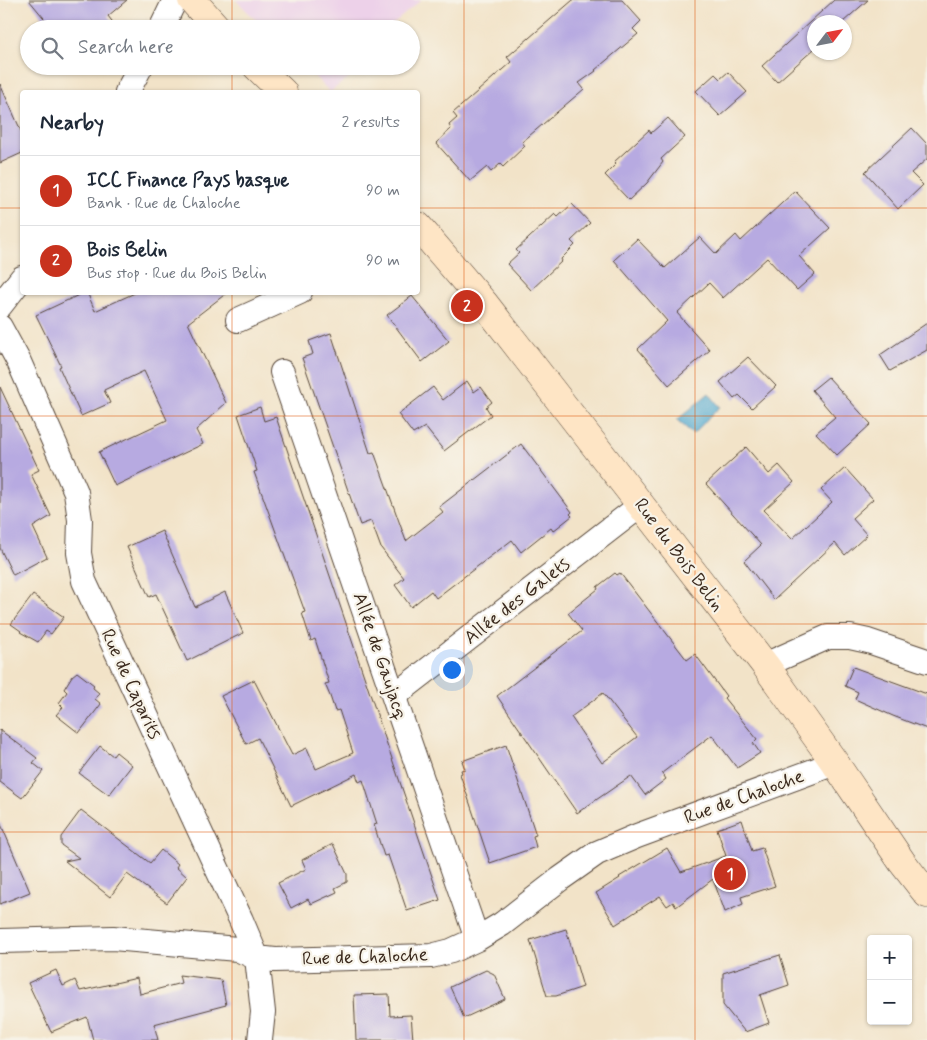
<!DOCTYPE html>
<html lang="en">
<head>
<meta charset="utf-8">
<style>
  body { margin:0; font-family:Mynerve,sans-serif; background:#f2f2f3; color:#1f2937 }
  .controls { position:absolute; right:15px; bottom:15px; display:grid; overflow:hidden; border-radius:5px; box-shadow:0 1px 4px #0004 }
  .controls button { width:45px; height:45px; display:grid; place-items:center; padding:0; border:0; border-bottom:1px solid #e0e1e3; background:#fff; color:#1f2937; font:25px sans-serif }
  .compass { position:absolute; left:807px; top:15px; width:45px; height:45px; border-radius:50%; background:#fff; box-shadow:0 1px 4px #0004; rotate:58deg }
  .you { position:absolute; left:451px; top:669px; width:18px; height:18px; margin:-12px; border:4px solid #fff; border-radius:50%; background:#1a73e8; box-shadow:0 0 0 8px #1a73e833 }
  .badge { display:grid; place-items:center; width:32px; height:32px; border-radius:50%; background:#c8321e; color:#fff; font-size:16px; font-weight:700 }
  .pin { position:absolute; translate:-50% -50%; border:2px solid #fff; box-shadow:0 1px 5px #0006 }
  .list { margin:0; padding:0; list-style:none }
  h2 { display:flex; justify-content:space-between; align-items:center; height:65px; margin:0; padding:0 20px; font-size:21px }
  h2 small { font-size:16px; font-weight:400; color:#747a83 }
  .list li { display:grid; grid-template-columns:32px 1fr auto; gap:15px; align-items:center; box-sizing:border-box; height:70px; padding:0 20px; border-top:1px solid #e0e1e3 }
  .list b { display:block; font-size:19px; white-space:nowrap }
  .list p { margin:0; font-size:16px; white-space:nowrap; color:#747a83 }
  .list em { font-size:16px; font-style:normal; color:#747a83 }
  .icon { flex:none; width:28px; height:28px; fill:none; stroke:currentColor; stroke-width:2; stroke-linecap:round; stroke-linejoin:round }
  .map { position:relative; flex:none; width:927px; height:1040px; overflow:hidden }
  .search { position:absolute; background:#fff; box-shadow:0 1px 4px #0004; left:20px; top:20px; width:400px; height:55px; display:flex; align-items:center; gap:12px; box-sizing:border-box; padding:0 18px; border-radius:28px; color:#747a83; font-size:19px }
  .panel { position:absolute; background:#fff; box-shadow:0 1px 4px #0004; left:20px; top:90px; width:400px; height:205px; border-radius:5px }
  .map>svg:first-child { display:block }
</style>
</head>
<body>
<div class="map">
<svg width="927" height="1040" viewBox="0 0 927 1040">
  <rect width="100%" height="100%" fill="#f7f3e8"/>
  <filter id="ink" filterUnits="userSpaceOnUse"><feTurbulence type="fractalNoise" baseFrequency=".02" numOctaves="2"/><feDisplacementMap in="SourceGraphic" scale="10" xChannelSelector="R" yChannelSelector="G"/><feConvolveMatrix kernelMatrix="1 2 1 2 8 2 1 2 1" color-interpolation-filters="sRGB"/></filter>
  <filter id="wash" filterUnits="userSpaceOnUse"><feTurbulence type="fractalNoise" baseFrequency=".0096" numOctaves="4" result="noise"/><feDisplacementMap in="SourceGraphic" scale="20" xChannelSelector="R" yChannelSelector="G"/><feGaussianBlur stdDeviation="1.12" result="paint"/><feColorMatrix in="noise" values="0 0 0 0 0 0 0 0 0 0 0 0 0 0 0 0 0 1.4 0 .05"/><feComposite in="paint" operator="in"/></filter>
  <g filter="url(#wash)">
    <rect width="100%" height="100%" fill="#f2e3c8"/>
    <path fill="#edd1e9" d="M236,0H421L387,29H265Z
      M304,66H364L330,92Z"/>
    <path fill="#51a8ce" stroke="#466976" d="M709,393L720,407L693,434L677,420Z"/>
    <g id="blocks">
      <path fill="#b7aae1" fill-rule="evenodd" d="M29,0H127L108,16L118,29H53Z
        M573,0H622L641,21L633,29L638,34L595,70L596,71L579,83L584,89L522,142L525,146L503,167L500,164L491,172L487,167L470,181L436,143L451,129L449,125L457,118L453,113L511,62L507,57Z
        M834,0H868L843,22H814V49L777,82L762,66Z
        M728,72L747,92L720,116L696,91L715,74L720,79Z
        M0,84L22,133V153L0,163Z
        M668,118L685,137L661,159L663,162L647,183L629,200L605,175L616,164L614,162L649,130L651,133Z
        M912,128L927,144V159L911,173L923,185L898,209L865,172Z
        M795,191L830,228L799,256L815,274L797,290L767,258L723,298L709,283L677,313L710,350L669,385L638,349L667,321L614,260L637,239L665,268L700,237L716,254L736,235L741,241Z
        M572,204L590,223L571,241L575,245L561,259L562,261L531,290L507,264L519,253L516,250L555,214L558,217Z
        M85,292H87L95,311L137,292H228L188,323L226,403L196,430L203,444L115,486L99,452L167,420L144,371L104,390L110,403L81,416L59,367L61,366L36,315Z
        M412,296L449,341L422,362L387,315Z
        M927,323V350L890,371L880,355Z
        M331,333L370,453L374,452L406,541L443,512L439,507L521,444L572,512L570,514L572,516L553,531L551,528L521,552L512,540L436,598L431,591L411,607L395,585L404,578L381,548L371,521L360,525L302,358L313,354L309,341Z
        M748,357L776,386L752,408L739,395L734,399L720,382Z
        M828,377L871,424L837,455L816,433L835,417L812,390Z
        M467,381L474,392L481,387L492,402L486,407L491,415L444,451L425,427L413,434L398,414L433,387L443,400Z
        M0,387L39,470L31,474L51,516L33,527L47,557L13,575L0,548Z
        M260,407L264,421L276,417L440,900L407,911L388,855L384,856L374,825L377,824L363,780L359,782L356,774L291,806L258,738L246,744L221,696L254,680L292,755L307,748L316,769L353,753L339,710L335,711L330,696L325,684L329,683L315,639L311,641L302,613L305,612L254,472L257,471L238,415Z
        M746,447L769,474L779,465L794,482L764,510L792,539L832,502L821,490L845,468L873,499L852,518L867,535L845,555L835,543L774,600L744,561L761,545L706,484Z
        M162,531L195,607L225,592L243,633L187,661L156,594L149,597L127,547Z
        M615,573L617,575L620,573L687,660L695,654L726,696L724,698L757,739L753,743L760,753L737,768L712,735L662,773L666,779L645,795L631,776L577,813L497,696L582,631L568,613L598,589L597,587ZM603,693L637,737L602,763L571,717Z
        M33,595L64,617L51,634L46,631L38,642L20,632L21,631L11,624Z
        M853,667L927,694V729L893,716L855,699L858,692L845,686Z
        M77,672L94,685L93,688L99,693L95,699L101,704L79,733L56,715L63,707L59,703L67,692L64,689L72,676Z
        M0,730L37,758L33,763L43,771L22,798L0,782Z
        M506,745L536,835L533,836L536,847L490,863L460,774L462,773L461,770L465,769L462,761Z
        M100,746L113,756L116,752L132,765L109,795L79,773Z
        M81,810L150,863L161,850L178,864L176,867L187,877L167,903L127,874L110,897L65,861L79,858L61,845V837Z
        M742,820L752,851L762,848L775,886L741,897L743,904L725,912L713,879L676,907L673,902L667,906L660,896L615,925L596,893L620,878L619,877L667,848L681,872L726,856L717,829Z
        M0,822L30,892L0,904Z
        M333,844L347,874V882L335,888L337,892L311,904L308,899L291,908L278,883L306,869L302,860Z
        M566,929L583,987L556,996H547L530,940Z
        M780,955L789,985L760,995L769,1023L745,1032L723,1005V973Z
        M56,970L63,986L75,980L80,991L137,978L140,994L181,983L179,975L221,980L226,1005L154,1024L158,1040H93L87,1017L51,1032L28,983Z
        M486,970L494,974L505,999L464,1018L450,987Z
        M389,994L390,1016L411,1015L413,1040H356L354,995Z"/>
    </g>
  </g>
  <g filter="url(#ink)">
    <use href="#blocks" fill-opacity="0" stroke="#564638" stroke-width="1"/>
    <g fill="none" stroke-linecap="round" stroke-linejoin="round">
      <defs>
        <path id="street" d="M161,29L175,0
          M127,92L141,66
          M0,306L22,278
          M238,320L300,292
          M0,327L19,362L76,492L80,520L79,553L84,581L241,920L257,958L263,1012L260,1040
          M282,372L477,939
          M765,665L828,637H850L868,641L927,661
          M394,696L641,505
          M0,941L113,938L237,949L257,958L275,960L431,956L451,951L477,939L502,924L560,879L597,853L637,836L835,763"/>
        <path id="secondary" d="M192,0L218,29
          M256,66L283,92
          M418,226L484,303L765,665L835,763L902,862L927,894"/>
      </defs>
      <use href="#street" stroke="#564638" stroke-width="26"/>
      <use href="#secondary" stroke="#564638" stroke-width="29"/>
      <use href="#street" stroke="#fff" stroke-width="24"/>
      <use href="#secondary" stroke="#fee5c5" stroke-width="28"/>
    </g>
  </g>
  <path fill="none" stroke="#df570d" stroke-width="1" stroke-opacity="0.55" d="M232,0V29M464,0V1040M695,0V1040M232,66V92M0,208H22M418,208H927M232,292V1040M0,416H927M0,624H927M0,832H927"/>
  <g text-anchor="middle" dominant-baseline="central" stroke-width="4.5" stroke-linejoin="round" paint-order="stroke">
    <g font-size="19" fill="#3b2a1e" stroke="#f7f3e8">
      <text transform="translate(679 555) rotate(53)">Rue du Bois Belin</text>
      <text transform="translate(517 601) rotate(-38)">Allée des Galets</text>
      <text transform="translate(380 656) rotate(71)">Allée de Gaujacq</text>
      <text transform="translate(131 684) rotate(65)">Rue de Caparits</text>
      <text transform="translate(744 797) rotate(-20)">Rue de Chaloche</text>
      <text transform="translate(365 957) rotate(-2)">Rue de Chaloche</text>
    </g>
  </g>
</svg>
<div class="controls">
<button>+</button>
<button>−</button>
</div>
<svg class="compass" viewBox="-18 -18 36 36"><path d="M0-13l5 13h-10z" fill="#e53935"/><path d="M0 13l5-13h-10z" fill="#747a83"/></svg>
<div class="you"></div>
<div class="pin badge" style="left:730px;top:874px">1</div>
<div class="pin badge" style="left:467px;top:306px">2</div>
<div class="search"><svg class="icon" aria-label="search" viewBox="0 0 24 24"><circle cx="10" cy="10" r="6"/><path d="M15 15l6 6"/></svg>Search here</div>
<section class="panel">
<h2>Nearby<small>2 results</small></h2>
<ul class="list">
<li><span class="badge">1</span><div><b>ICC Finance Pays basque</b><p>Bank · Rue de Chaloche</p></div><em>90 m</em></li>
<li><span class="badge">2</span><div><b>Bois Belin</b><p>Bus stop · Rue du Bois Belin</p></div><em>90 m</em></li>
</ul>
</section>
</div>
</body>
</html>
